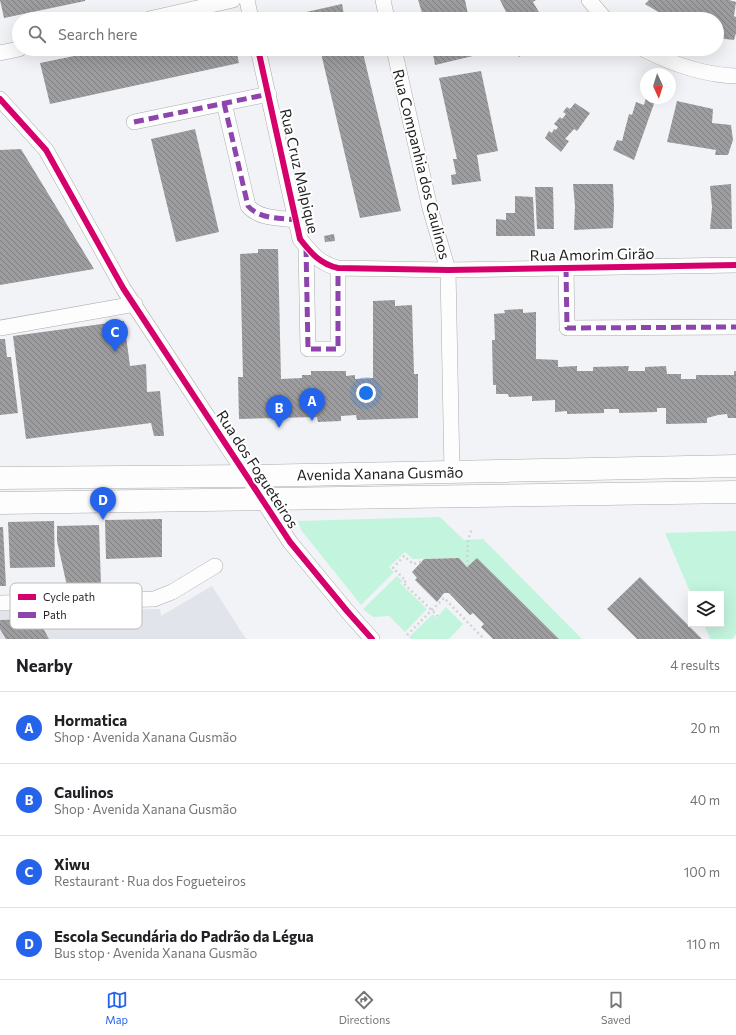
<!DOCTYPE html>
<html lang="en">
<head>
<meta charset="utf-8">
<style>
  body { margin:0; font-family:Commissioner,sans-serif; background:#f6f6f6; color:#202124 }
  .controls { position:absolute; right:12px; bottom:12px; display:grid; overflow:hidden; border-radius:0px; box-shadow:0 4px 16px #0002 }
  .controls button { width:36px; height:36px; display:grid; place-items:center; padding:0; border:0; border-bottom:1px solid #e0e0e0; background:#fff; color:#202124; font:20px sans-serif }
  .compass { position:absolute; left:640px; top:68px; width:36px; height:36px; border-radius:50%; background:#fff; box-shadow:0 4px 16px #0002; rotate:176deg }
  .you { position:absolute; left:366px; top:393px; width:14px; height:14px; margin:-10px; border:3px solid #fff; border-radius:50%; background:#1a73e8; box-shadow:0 0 0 6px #1a73e833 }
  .badge { display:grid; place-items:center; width:26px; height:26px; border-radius:50%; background:#2563eb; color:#fff; font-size:13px; font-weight:700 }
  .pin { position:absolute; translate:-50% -33px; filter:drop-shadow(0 1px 2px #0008) }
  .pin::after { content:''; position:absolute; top:21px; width:14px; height:12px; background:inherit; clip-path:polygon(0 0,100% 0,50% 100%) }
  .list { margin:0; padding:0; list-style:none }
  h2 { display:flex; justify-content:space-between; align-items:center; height:52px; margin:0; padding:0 16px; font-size:17px }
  h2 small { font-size:13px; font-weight:400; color:#757577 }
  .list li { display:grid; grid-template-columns:26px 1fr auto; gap:12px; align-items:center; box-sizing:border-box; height:72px; padding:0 16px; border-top:1px solid #e0e0e0 }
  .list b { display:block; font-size:15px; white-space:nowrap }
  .list p { margin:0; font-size:13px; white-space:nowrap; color:#757577 }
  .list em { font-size:13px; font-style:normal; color:#757577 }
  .icon { flex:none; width:22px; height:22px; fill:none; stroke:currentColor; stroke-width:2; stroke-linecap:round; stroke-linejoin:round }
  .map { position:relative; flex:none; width:736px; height:639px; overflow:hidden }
  .search { position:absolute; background:#fff; box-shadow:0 4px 16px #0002; left:12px; right:12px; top:12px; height:44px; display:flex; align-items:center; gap:10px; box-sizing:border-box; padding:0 14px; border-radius:22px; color:#757577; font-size:15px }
  .sheet { height:340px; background:#fff }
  nav { display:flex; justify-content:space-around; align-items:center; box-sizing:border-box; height:56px; border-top:1px solid #e0e0e0; background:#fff; font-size:11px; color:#757577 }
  nav a { display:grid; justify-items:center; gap:2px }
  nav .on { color:#2563eb }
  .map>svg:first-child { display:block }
</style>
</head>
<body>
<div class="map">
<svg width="736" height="639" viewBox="0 0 736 639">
  <defs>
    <pattern id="building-back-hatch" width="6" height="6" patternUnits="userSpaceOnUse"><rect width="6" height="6" fill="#9d9da0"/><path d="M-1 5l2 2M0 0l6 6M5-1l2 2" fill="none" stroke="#7f7f82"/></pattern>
  </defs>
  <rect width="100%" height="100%" fill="#f2f3f6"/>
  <path fill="#e2e4ec" d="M212,586L246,639H0V611L160,609L161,616Z"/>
  <path fill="#c3f4de" d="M440,517L464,540L483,539L582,639H559L477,558L467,567L459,558L413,559L405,552L389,567L394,572L361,605L301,530L298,521Z
    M736,531V634L732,639H710L704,624H721V594H691L665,533Z
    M397,576L403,581L400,583L427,609L405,632L389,616L373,617L363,609Z
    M446,607L463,624L449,639H411L409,637L433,614L437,618Z"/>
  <path fill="url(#building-back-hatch)" d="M0,0H85V1L4,18Z
    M418,0H465L469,19H424Z
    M500,0H536L533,2L543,19H502L508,16Z
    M649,0H729L736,2L734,16L736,17V33L734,40L717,38V19H670L645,4Z
    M342,4L344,15L353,12L355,19H275Z
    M108,49H236L239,63L50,104L40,63Z
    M280,49H301V50L281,54Z
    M320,49H362L401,211L360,218Z
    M432,49H476L477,55L435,65Z
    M514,49H533L519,57Z
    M481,71L498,151L477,155L481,181L452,185L451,175L456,174L453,159H457L439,78Z
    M646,98H656L634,160L613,150L617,140L622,141L629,114L632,115L636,102L644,105Z
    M677,101L713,109L712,123L731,125L733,140L728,155H715L716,150L667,142Z
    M575,103L590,113L577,131L574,129L565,139L569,141L561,152L545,138L549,131L552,133L554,129L556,130L558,127L554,124L560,117L562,119L566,114L563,112L567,107L570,109Z
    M195,129L219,232L176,242L151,139Z
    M21,149L94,269L0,285V150Z
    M573,184H613L614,207L613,228L574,230L575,206Z
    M731,184L732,229H710L712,207L710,186Z
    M535,187H553L554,229H537Z
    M515,196L533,197L535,236H496V219L506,220V213H515Z
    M334,234L335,241L325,242L324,236Z
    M258,249H278L281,379L302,378V375H311V371H346V376L355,375V379L373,378V301L395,300V306L412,305L414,374H418V418L357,420L356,415L341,416V421L318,422L317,417L239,419L238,377H243L240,254L258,253Z
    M523,309V313L536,312V359L558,360V367L577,366V371H593V367L629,366L628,371H645V367L666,366L667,374H681V379H696V375H734V371H736V418H728L727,414L718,415L707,418V423L666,424V408H657V412L619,413V409H604V413L567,414V411L555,412V400L532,401V396L509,397L508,394H496V385H493L492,340H495L494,314L505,313L504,310Z
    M124,321L130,366L146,364L147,392L160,391L164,436H154L151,423L26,439L13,336Z
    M0,339H5L7,357H11L18,413L0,415Z
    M162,519V557L106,559L105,520Z
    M54,521L55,567L10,568L8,522Z
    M99,525L101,585L67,586L57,541V526Z
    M0,527H3L6,586H0Z
    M459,558L467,567L477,558L559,639H493L481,627L484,624L473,613L470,615L449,593H444L437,602L415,580L417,578L412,572L424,559Z
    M640,577L702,639H637L607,609Z
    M38,619L49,639H6L0,629V620Z"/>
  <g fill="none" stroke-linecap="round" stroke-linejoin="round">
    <defs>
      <path id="street" d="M247,0L251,19
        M383,0L387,19
        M589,0L605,19
        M149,19L233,0
        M258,49L300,239C311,253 320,264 338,268L448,270L736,265
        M394,49L430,208L448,270L452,472
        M643,49C672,64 703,75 736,76
        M0,53L19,49
        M0,99L46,150L123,288L290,542L347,611L372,639
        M224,103L248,206C259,219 280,218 296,220
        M134,122L269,94
        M306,247L308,349H338V268
        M566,267L567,328L736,327
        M0,328L135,304
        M0,603L154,599L172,592L215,566"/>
      <path id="primary" d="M0,478L249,476L736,466
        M0,503L736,492"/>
    </defs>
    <use href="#street" stroke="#acacae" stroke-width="16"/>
    <use href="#primary" stroke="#acacae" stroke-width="23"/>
    <path stroke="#d3d3d4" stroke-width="2.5" stroke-dasharray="2 3" stroke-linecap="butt" d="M421,562L413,564L404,556L393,568L406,581L403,583L438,616
      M467,567L468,540L472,528
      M407,635L444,598L484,639"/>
    <use href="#street" stroke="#fdfdfe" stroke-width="15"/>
    <use href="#primary" stroke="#fdfdfe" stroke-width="22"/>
    <path stroke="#8e44ad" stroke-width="5" stroke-dasharray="10 5" stroke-linecap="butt" d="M224,103L248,206C259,219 280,218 296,220
      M134,122L269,94
      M306,247L308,349H338V268
      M566,267L567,328L736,327"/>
    <defs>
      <path id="cycleway" d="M258,49L300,239C311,253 320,264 338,268L448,270L736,265
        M0,99L46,150L123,288L290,542L347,611L372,639"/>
    </defs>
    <use href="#cycleway" stroke="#fff" stroke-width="8"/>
    <use href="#cycleway" stroke="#d6006c" stroke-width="6"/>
  </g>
  <g text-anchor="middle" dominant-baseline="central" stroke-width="4" stroke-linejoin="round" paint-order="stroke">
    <g font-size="15" fill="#1f1f21" stroke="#fff">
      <text transform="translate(422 164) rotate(76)">Rua Companhia dos Caulinos</text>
      <text transform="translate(300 171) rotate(77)">Rua Cruz Malpique</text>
      <text transform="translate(592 254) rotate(-1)">Rua Amorim Girão</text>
      <text transform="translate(258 469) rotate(57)">Rua dos Fogueteiros</text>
      <text transform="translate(380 473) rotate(-1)">Avenida Xanana Gusmão</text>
    </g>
  </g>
  <rect x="10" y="583" width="132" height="46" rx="6" fill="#fff" stroke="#bcbcbc" stroke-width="1"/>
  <rect x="18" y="594" width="18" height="6" fill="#d6006c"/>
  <rect x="18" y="612" width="18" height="6" fill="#8e44ad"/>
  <g font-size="11" fill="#1f1f21">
    <text x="43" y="601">Cycle path</text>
    <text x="43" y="619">Path</text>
  </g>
</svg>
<div class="controls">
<button><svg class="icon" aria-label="layers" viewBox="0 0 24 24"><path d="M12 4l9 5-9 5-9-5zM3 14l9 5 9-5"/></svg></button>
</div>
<svg class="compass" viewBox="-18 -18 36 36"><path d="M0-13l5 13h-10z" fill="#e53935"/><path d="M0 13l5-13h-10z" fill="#757577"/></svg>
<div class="you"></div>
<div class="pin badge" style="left:312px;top:421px">A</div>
<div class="pin badge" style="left:279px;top:428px">B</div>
<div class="pin badge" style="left:115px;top:352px">C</div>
<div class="pin badge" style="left:103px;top:520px">D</div>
<div class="search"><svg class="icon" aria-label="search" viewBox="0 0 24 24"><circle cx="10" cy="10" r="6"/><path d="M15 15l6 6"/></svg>Search here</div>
</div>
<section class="sheet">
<h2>Nearby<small>4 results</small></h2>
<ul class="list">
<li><span class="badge">A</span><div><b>Hormatica</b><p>Shop · Avenida Xanana Gusmão</p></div><em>20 m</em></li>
<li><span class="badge">B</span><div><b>Caulinos</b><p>Shop · Avenida Xanana Gusmão</p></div><em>40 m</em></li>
<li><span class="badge">C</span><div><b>Xiwu</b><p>Restaurant · Rua dos Fogueteiros</p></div><em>100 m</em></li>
<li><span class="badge">D</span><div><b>Escola Secundária do Padrão da Légua</b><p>Bus stop · Avenida Xanana Gusmão</p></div><em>110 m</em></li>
</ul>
</section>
<nav>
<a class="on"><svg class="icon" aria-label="map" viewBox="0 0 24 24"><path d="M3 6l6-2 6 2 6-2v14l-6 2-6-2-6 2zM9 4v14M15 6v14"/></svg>Map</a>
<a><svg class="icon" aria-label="directions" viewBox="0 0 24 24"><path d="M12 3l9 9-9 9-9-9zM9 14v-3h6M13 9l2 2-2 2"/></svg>Directions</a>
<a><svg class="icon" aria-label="saved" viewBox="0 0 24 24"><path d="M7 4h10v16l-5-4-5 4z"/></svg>Saved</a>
</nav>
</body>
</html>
